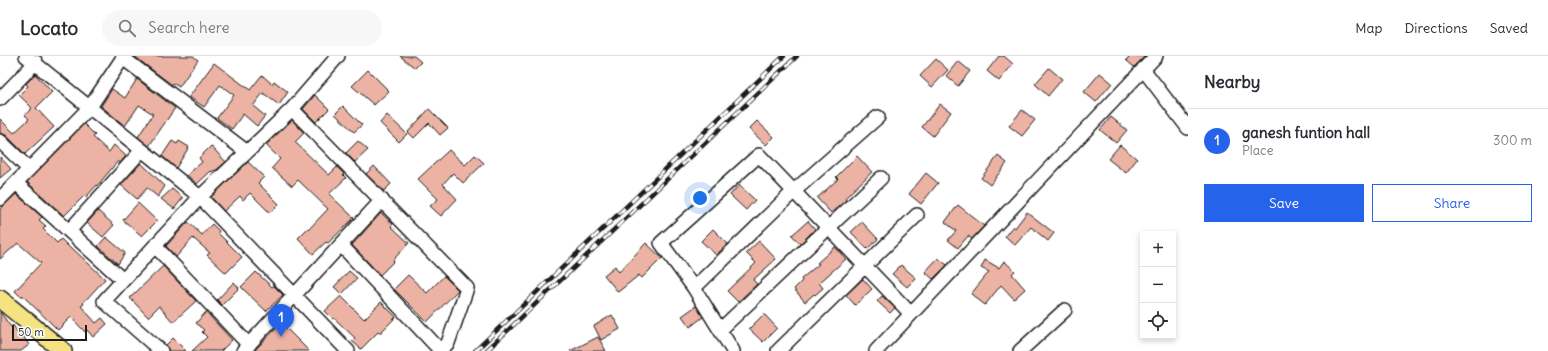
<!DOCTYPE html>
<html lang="en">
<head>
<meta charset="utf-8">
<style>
  body { margin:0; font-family:Delius,sans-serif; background:#f7f7f7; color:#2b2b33 }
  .controls { position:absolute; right:12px; bottom:12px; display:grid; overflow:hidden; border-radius:0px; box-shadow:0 2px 6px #0003 }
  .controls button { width:36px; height:36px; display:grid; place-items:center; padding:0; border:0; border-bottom:1px solid #e1e1e2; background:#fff; color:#2b2b33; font:20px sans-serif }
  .scale { position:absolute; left:12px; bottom:10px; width:75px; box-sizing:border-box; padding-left:4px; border:2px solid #1c1c1c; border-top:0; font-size:11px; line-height:14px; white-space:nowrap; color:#1c1c1c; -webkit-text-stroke:3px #fff; paint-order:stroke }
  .you { position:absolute; left:700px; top:142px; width:14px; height:14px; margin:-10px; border:3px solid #fff; border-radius:50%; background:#1a73e8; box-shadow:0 0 0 6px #1a73e833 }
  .badge { display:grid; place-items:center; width:26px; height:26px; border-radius:50%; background:#2563eb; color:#fff; font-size:13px; font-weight:700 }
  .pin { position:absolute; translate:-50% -33px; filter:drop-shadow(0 1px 2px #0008) }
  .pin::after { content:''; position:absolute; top:21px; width:14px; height:12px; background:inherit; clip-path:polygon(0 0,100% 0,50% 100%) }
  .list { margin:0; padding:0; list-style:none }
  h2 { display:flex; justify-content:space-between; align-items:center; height:52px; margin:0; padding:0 16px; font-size:17px }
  h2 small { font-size:13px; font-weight:400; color:#7c7c81 }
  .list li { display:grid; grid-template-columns:26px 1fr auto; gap:12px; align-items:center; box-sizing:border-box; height:64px; padding:0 16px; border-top:1px solid #e1e1e2 }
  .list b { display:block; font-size:15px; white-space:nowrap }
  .list p { margin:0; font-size:13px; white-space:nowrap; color:#7c7c81 }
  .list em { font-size:13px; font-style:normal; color:#7c7c81 }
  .actions { display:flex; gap:8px; padding:12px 16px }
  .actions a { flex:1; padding:9px 0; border:1px solid #2563eb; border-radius:0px; text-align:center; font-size:14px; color:#2563eb }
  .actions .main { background:#2563eb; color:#fff }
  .icon { flex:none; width:22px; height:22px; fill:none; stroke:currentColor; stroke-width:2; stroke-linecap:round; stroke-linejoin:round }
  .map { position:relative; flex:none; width:1188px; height:295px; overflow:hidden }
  header { display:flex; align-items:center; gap:24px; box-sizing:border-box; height:56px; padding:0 20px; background:#fff; border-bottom:1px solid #e1e1e2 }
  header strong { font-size:19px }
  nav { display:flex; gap:22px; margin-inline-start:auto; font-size:14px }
  .search { width:280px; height:36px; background:#f7f7f7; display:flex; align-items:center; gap:10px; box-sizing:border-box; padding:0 14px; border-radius:22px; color:#7c7c81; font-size:15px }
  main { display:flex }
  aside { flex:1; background:#fff }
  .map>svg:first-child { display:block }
</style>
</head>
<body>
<header>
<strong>Locato</strong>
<div class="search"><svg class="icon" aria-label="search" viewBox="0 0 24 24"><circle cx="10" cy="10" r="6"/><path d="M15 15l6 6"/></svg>Search here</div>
<nav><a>Map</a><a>Directions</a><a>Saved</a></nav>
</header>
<main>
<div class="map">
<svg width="1188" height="295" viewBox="0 0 1188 295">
  <rect width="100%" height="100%" fill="#fff"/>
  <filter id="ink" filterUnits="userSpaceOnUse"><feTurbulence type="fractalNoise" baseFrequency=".025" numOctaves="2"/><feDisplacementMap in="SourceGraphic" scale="8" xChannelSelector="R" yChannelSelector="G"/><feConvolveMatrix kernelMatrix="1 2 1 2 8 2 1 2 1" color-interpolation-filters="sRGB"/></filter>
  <g filter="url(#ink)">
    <path fill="#ecb3a4" stroke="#1c1c1c" d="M134,0H193L198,4L179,31L173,27L172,29Z
      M400,0H414L421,6L415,12Z
      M999,0H1004L1013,8L999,25L987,15Z
      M1130,0H1145L1134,11L1126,4Z
      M936,3L948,14L932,31L920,20Z
      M958,5L970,15L958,30L946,20Z
      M214,7L250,34L262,19L272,28L274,25L288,36L279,49L263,37L253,50L265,60L257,70L243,58L232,73L217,62L234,39L220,29L204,51L189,41Z
      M1049,12L1062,23L1048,40L1035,28Z
      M368,14L389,35L374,49L352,30Z
      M1100,17L1112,27L1096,46L1084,36Z
      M35,18L52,36L36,52L54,71L25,98L6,79L0,77V63L14,77L29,63L25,59L32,52L19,39L28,30L26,28Z
      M137,23L175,52L149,90L138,81L153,58L139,49L125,70L101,50L112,33L125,42Z
      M315,39L329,53L316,66L303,53Z
      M940,48L951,56L933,80L922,71Z
      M343,50L362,69L354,76L335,58Z
      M429,53L448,72L440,79L429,67L414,82L408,76Z
      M1022,54L1035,64L1022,80L1009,70Z
      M387,59L407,78L399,86L380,67Z
      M1111,61L1127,74L1116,87L1100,74Z
      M292,64L304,77L295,86L329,119L337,111L344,118L343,119L346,122L329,138L354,162L328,187L326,186L313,198L298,182L308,172L309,173L328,153L298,124L292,130L272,112L280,103L266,89Z
      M757,65L774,81L766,89L749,73Z
      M84,68L95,79L93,81L109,96L114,89L126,100L120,107L118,105L97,130V129L86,141L84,140L64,160L27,126Z
      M172,85L177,88L179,85L189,91L176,112L162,100Z
      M358,85L368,94L355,106L346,97Z
      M1120,89L1137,103L1126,117L1108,103Z
      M211,90L226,106L215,115L214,114L212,116L211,115L197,128L187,119L202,106L199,102Z
      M449,94L465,109L475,99L484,107L463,127L453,117L443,128L457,143L441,160L430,150L438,143L418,123Z
      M857,100L872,116L845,142L846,144L831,157L817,142L838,123L836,121Z
      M998,100L1007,107L990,129L981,122Z
      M0,101L11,113L0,122Z
      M248,106L264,121L258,127L279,148L270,157L250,137L243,144L240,140L224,155L211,141Z
      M141,107L165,130L158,141L147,132L137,143L121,129Z
      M374,110L391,128L384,135L366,118Z
      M926,117L938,127L921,148L909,138Z
      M739,129L755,144L746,154L730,139Z
      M172,133L183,142L174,153L161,143Z
      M16,138L42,161L39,164L46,170L43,173L57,187L61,183L71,193L72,192L105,223L83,247L84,248L81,250L96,267L102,262L107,268L93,281L87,274L85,276L71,261L58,274L22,239L21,241L15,235L41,207L18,187L0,203V153Z
      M138,147L157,165L142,180L123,164Z
      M958,149L984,170L972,183L968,180L958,192L948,184L956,175L945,166Z
      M98,155L114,169L103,181L87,167Z
      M1027,156L1054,177L1048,185L1031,171L1015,189L1005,180L1013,170L1015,172Z
      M381,157L393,168L391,170L409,187L393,204L394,205L380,219L352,189Z
      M808,165L815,173L800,188L792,179Z
      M188,166L202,179L212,168L219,175L218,177L242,201L226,217L207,199L210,197L193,182L176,201L166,190Z
      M862,166L878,183L867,193L851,176Z
      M713,173L728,188L716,199L701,185Z
      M106,181L125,197L118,208L98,190Z
      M759,185L776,203L753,224L757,228L738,246L727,235L756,207L746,197Z
      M646,187L662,202L642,222L639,219L618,236L604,219L615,210L619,216Z
      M835,191L846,203L819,227L823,232L815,239L814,238L805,246L794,233L802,225L801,223L819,208L817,207Z
      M938,202L947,209L933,223L925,216Z
      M985,204L999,212L1004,205L1015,215L1012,218L1025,233L1014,243L1001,229L985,249L971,238L989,216L981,212Z
      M901,209L916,222L907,231L892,218Z
      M163,210L196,245L173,266L159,250L148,261L130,242Z
      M349,215L357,222L342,238L334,231Z
      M256,216L272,231L274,230L283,239L266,255L241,231Z
      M408,219L427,237L444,220L458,234L427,266L394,233Z
      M863,223L872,233L855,249L846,239Z
      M234,226L239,232L222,249L217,244Z
      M341,240L364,263L381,246L396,261L380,277L379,275L361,293L352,285L355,282L334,262L333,263L325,255Z
      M882,240L895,252L890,257L877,245Z
      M696,250L703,261L690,271L682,260Z
      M0,256L11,271L13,269L19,279L21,277L29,289L21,295H0Z
      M206,256L232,284L221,295H192L207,281L202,276L204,274L196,267Z
      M764,258L777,272L763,286L749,273Z
      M612,259L620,273L601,284L594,270Z
      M281,267L309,295H254Z
      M598,281L606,295H570Z
      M173,282L186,295H169L166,289Z"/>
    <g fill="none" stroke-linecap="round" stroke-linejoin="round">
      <defs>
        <path id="minor" d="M26,0L200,141L348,295
          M123,2L247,96
          M1143,13L1188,72
          M0,43L36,6
          M292,53L467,232L448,287L439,295
          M0,85L29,113
          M16,127L123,224
          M0,143L90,51L124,0
          M69,175L142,94
          M341,189L440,294
          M155,190L249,289
          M694,232L661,187L759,99L911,258
          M720,274L881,122
          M161,295L104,245L200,141L292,53L338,0
          M243,295L382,144
          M733,295L694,232L794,135L878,61
          M778,295L917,159
          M876,295L1156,0
          M1020,295L1065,254"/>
        <path id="major" d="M0,243L63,295"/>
      </defs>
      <use href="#minor" stroke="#1c1c1c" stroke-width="16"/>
      <use href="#major" stroke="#1c1c1c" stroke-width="20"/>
      <use href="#minor" stroke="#fff" stroke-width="13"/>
      <use href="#major" stroke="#f5e382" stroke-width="17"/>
      <defs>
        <path id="rail" d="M475,295L784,0
          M486,295L797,0"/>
      </defs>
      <use href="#rail" stroke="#1c1c1c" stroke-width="4.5"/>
      <use href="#rail" stroke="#fff" stroke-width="3" stroke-dasharray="9" stroke-linecap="butt"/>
    </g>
  </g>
</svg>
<div class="controls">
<button>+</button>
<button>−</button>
<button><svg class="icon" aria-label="locate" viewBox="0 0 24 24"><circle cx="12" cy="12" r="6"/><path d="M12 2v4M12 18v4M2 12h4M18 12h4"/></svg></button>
</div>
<div class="scale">50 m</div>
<div class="you"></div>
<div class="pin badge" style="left:281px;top:281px">1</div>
</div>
<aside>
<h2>Nearby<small></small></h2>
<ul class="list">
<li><span class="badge">1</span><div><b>ganesh funtion hall</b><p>Place</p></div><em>300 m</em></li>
</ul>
<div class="actions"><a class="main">Save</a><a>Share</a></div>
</aside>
</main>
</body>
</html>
